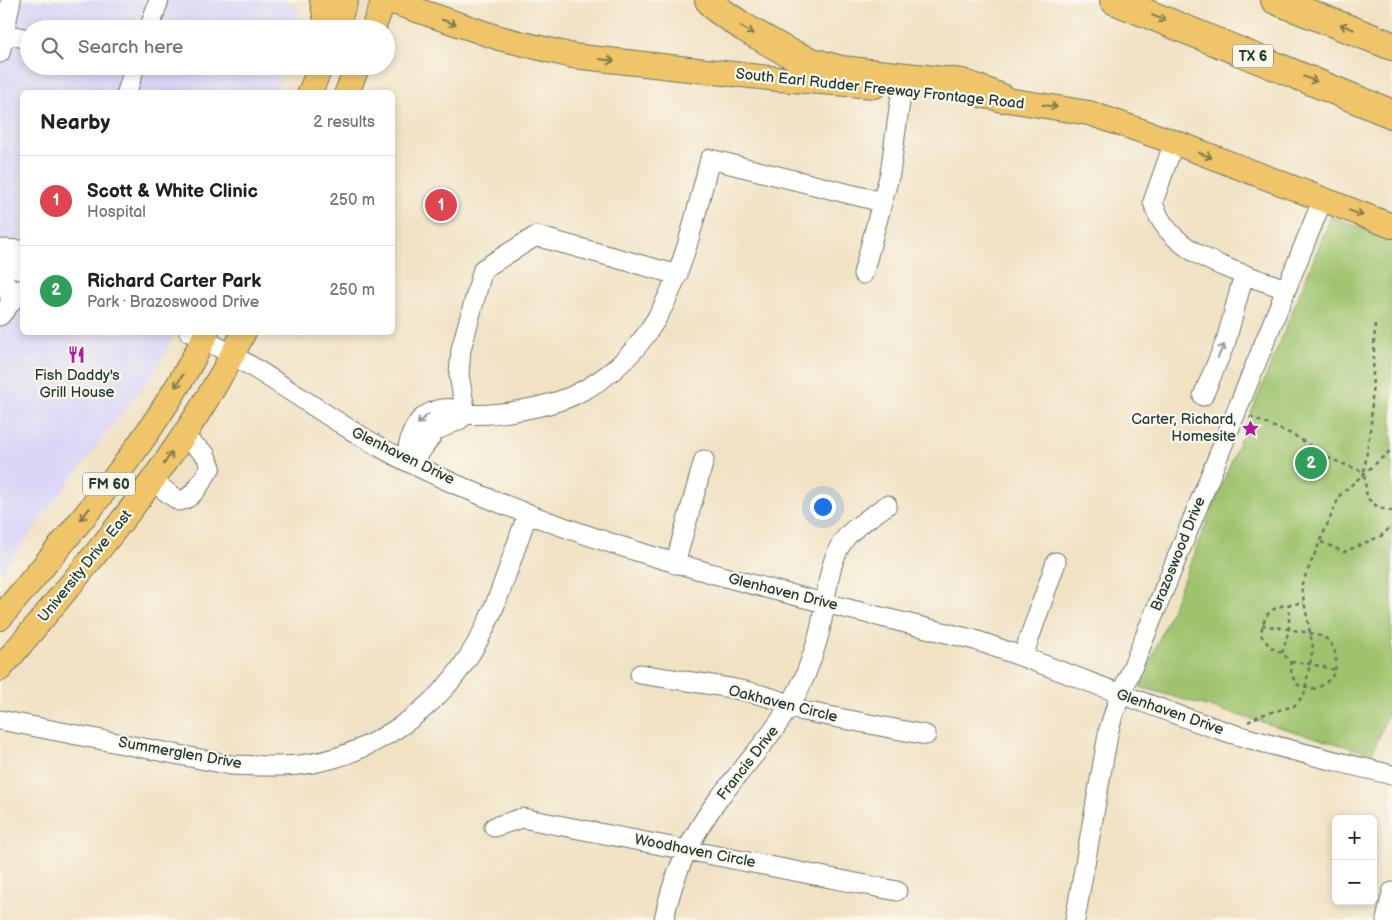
<!DOCTYPE html>
<html lang="en">
<head>
<meta charset="utf-8">
<style>
  body { margin:0; font-family:"Balsamiq Sans",sans-serif; background:#f6f6f6; color:#202124 }
  .controls { position:absolute; right:15px; bottom:15px; display:grid; overflow:hidden; border-radius:8px; box-shadow:0 2px 8px #0003 }
  .controls button { width:45px; height:45px; display:grid; place-items:center; padding:0; border:0; border-bottom:1px solid #e0e0e0; background:#fff; color:#202124; font:25px sans-serif }
  .you { position:absolute; left:822px; top:506px; width:18px; height:18px; margin:-12px; border:4px solid #fff; border-radius:50%; background:#1a73e8; box-shadow:0 0 0 8px #1a73e833 }
  .badge { display:grid; place-items:center; width:32px; height:32px; border-radius:50%; background:#2563eb; color:#fff; font-size:16px; font-weight:700 }
  .pin { position:absolute; translate:-50% -50%; border:2px solid #fff; box-shadow:0 1px 5px #0006 }
  .list { margin:0; padding:0; list-style:none }
  h2 { display:flex; justify-content:space-between; align-items:center; height:65px; margin:0; padding:0 20px; font-size:21px }
  h2 small { font-size:16px; font-weight:400; color:#757577 }
  .list li { display:grid; grid-template-columns:32px 1fr auto; gap:15px; align-items:center; box-sizing:border-box; height:90px; padding:0 20px; border-top:1px solid #e0e0e0 }
  .list b { display:block; font-size:19px; white-space:nowrap }
  .list p { margin:0; font-size:16px; white-space:nowrap; color:#757577 }
  .list em { font-size:16px; font-style:normal; color:#757577 }
  .icon { flex:none; width:28px; height:28px; fill:none; stroke:currentColor; stroke-width:2; stroke-linecap:round; stroke-linejoin:round }
  .map { position:relative; flex:none; width:1392px; height:920px; overflow:hidden }
  .search { position:absolute; background:#fff; box-shadow:0 2px 8px #0003; left:20px; top:20px; width:375px; height:55px; display:flex; align-items:center; gap:12px; box-sizing:border-box; padding:0 18px; border-radius:28px; color:#757577; font-size:19px }
  .panel { position:absolute; background:#fff; box-shadow:0 2px 8px #0003; left:20px; top:90px; width:375px; height:245px; border-radius:8px }
  .map>svg:first-child { display:block }
</style>
</head>
<body>
<div class="map">
<svg width="1392" height="920" viewBox="0 0 1392 920">
  <rect width="100%" height="100%" fill="#fbf7ec"/>
  <filter id="ink" filterUnits="userSpaceOnUse"><feTurbulence type="fractalNoise" baseFrequency=".02" numOctaves="2"/><feDisplacementMap in="SourceGraphic" scale="10" xChannelSelector="R" yChannelSelector="G"/><feConvolveMatrix kernelMatrix="1 2 1 2 8 2 1 2 1" color-interpolation-filters="sRGB"/></filter>
  <filter id="wash" filterUnits="userSpaceOnUse"><feTurbulence type="fractalNoise" baseFrequency=".0096" numOctaves="4" result="noise"/><feDisplacementMap in="SourceGraphic" scale="20" xChannelSelector="R" yChannelSelector="G"/><feGaussianBlur stdDeviation="1.12" result="paint"/><feColorMatrix in="noise" values="0 0 0 0 0 0 0 0 0 0 0 0 0 0 0 0 0 1.4 0 .05"/><feComposite in="paint" operator="in"/></filter>
  <g filter="url(#wash)">
    <rect width="100%" height="100%" fill="#f1e2c4"/>
    <path fill="#dad6f7" d="M0,0H284L298,7L301,27L29,29V66H286L276,92H22V332L175,333L157,368L0,573Z"/>
    <path fill="#9fc36d" stroke="#5f8050" d="M1331,216L1392,239V703L1372,754L1140,687Z"/>
  </g>
  <g filter="url(#ink)">
    <g fill="none" stroke-linecap="round" stroke-linejoin="round">
      <defs>
        <path id="minor" d="M149,29L159,0
          M4,34L29,39
          M0,53L11,0
          M127,92L135,66
          M1174,142L1153,202C1168,256 1239,272 1286,289
          M0,249L22,250
          M0,261L22,270
          M0,272L7,285L11,303
          M863,274L890,173L902,88
          M0,316L22,289
          M189,332C265,368 330,423 406,461C585,550 782,592 975,640C1060,669 1142,704 1227,732C1281,749 1337,761 1392,775
          M1203,396L1226,341L1244,274
          M466,414L459,375L461,349L483,269L536,236L678,275
          M406,461C408,443 412,421 430,413C437,409 449,407 456,410C460,411 463,413 467,414C493,417 549,407 574,395C669,351 686,251 710,159L882,202
          M406,461L421,451L435,431L459,420L466,414
          M152,481L179,501C194,500 203,478 211,467L205,454L183,437
          M675,564L704,460
          M1023,656L1056,562
          M640,674C687,682 763,688 803,711L926,735
          M0,720L231,765C254,766 277,767 299,765C367,758 434,712 469,656C497,613 510,560 528,513
          M494,827L522,818L897,891
          M664,920C672,876 693,832 720,797C751,757 785,723 805,676C811,660 818,642 821,625C827,597 827,558 848,535C858,524 874,515 887,505
          M1075,920L1109,729L1115,710L1322,201
          M1386,920L1392,892"/>
        <path id="major" d="M322,0L326,20L325,29
          M387,0L499,38L573,56L778,79L875,86
          M335,29L346,0
          M373,29L384,0
          M310,92L321,66
          M347,92L358,66
          M983,96L1089,113L1174,142L1392,226
          M0,618C72,532 158,434 207,332
          M0,669C89,563 182,457 244,332"/>
        <path id="highway" d="M709,0L717,9L745,28L787,52L812,62L841,70L962,83L1002,98
          M1114,0L1392,114
          M1275,0L1392,46"/>
      </defs>
      <use href="#minor" stroke="#687766" stroke-width="21"/>
      <use href="#major" stroke="#687766" stroke-width="26"/>
      <use href="#highway" stroke="#687766" stroke-width="30"/>
      <path stroke="#687766" stroke-width="2.5" stroke-dasharray="4 4" stroke-linecap="butt" d="M1375,324L1371,424L1364,472L1367,498L1379,508L1392,511
        M1250,417L1294,435L1328,458L1364,472
        M1321,542L1344,552L1381,536L1392,526
        M1262,625C1276,628 1321,632 1329,641C1333,645 1336,654 1336,659C1337,676 1329,681 1316,689L1298,685L1292,676L1290,661L1282,653L1270,647L1261,635C1264,606 1279,605 1304,603
        M1282,653L1289,630V604
        M1291,662L1311,664L1336,670
        M1248,722L1261,715L1294,706L1304,695L1313,648L1301,586L1340,495L1392,449"/>
      <use href="#minor" stroke="#fff" stroke-width="19"/>
      <use href="#major" stroke="#f0c469" stroke-width="24"/>
      <use href="#highway" stroke="#f0c469" stroke-width="28"/>
    </g>
    <defs><path id="oneway-shaft" d="M-6 0H5M1.5-3L5.5 0L1.5 3" fill="none" stroke-width="1.6" stroke-linecap="round" stroke-linejoin="round" transform="scale(1.25)"/></defs>
    <g stroke="#7d7a4c">
      <use href="#oneway-shaft" transform="translate(1159 18) rotate(22)"/>
      <use href="#oneway-shaft" transform="translate(449 22) rotate(18)"/>
      <use href="#oneway-shaft" transform="translate(1347 27) rotate(-159)"/>
      <use href="#oneway-shaft" transform="translate(747 30) rotate(31)"/>
      <use href="#oneway-shaft" transform="translate(607 60) rotate(7)"/>
      <use href="#oneway-shaft" transform="translate(1310 79) rotate(22)"/>
      <use href="#oneway-shaft" transform="translate(1050 106) rotate(10)"/>
      <use href="#oneway-shaft" transform="translate(1205 155) rotate(21)"/>
      <use href="#oneway-shaft" transform="translate(1356 213) rotate(20)"/>
      <use href="#oneway-shaft" transform="translate(179 381) rotate(122)"/>
      <use href="#oneway-shaft" transform="translate(168 458) rotate(-55)"/>
      <use href="#oneway-shaft" transform="translate(85 514) rotate(129)"/>
    </g>
    <g stroke="#8f9e9a">
      <use href="#oneway-shaft" transform="translate(1221 351) rotate(-65)"/>
      <use href="#oneway-shaft" transform="translate(423 419) rotate(137)"/>
    </g>
  </g>
  <defs>
    <symbol id="restaurant-bare" viewBox="-9 -9 18 18"><path d="M-5-6h1v4h1v-4h1v4h1v-4h1v5L-1.5 .5V6h-2V.5L-5-1ZM5-6V6H3V1.5H1.5Q1.5-4 5-6Z" fill="#b5179e" stroke="#fbf7ec" stroke-width="2.5" paint-order="stroke"/></symbol>
    <symbol id="sight-bare" viewBox="-9 -9 18 18"><path d="M0-6L1.8-2.2L6-1.7L2.9 1.2L3.7 5.4L0 3.3L-3.7 5.4L-2.9 1.2L-6-1.7L-1.8-2.2Z" fill="#b5179e" stroke="#fbf7ec" stroke-width="2.5" paint-order="stroke"/></symbol>
  </defs>
  <g fill-rule="evenodd">
    <use href="#restaurant-bare" x="64" y="342" width="25" height="25"/>
    <use href="#sight-bare" x="1238" y="416" width="25" height="25"/>
  </g>
  <g text-anchor="middle" dominant-baseline="central" stroke-width="4.5" stroke-linejoin="round" paint-order="stroke">
    <g fill="#fbf7ec" stroke="#61756b" stroke-width="1">
      <rect x="1233" y="44.5" width="40" height="23" rx="4"/>
      <rect x="83" y="472.5" width="52" height="23" rx="4"/>
    </g>
    <g font-size="14" font-weight="bold" fill="#1f3d34">
      <text x="1253" y="56">TX 6</text>
      <text x="109" y="484">FM 60</text>
    </g>
    <g font-size="15" fill="#1f3d34" stroke="#fbf7ec">
      <text transform="translate(880 89) rotate(6)">South Earl Rudder Freeway Frontage Road</text>
      <text transform="translate(403 456) rotate(26)">Glenhaven Drive</text>
      <text transform="translate(1178 554) rotate(-68)">Brazoswood Drive</text>
      <text transform="translate(85 566) rotate(-51)">University Drive East</text>
      <text transform="translate(783 592) rotate(14)">Glenhaven Drive</text>
      <text transform="translate(783 704) rotate(14)">Oakhaven Circle</text>
      <text transform="translate(1170 712) rotate(19)">Glenhaven Drive</text>
      <text transform="translate(180 753) rotate(10)">Summerglen Drive</text>
      <text transform="translate(748 763) rotate(-52)">Francis Drive</text>
      <text transform="translate(695 851) rotate(11)">Woodhaven Circle</text>
    </g>
    <g font-size="15" fill="#1f3d34" stroke="#fbf7ec">
      <text x="77" y="375">Fish Daddy's<tspan x="77" dy="17">Grill House</tspan></text>
      <text x="1236" y="419" text-anchor="end">Carter, Richard,<tspan x="1236" dy="17">Homesite</tspan></text>
    </g>
  </g>
</svg>
<div class="controls">
<button>+</button>
<button>−</button>
</div>
<div class="you"></div>
<div class="pin badge" style="left:441px;top:205px;background:#e0444e">1</div>
<div class="pin badge" style="left:1311px;top:463px;background:#2e9e5b">2</div>
<div class="search"><svg class="icon" aria-label="search" viewBox="0 0 24 24"><circle cx="10" cy="10" r="6"/><path d="M15 15l6 6"/></svg>Search here</div>
<section class="panel">
<h2>Nearby<small>2 results</small></h2>
<ul class="list">
<li><span class="badge" style="background:#e0444e">1</span><div><b>Scott &amp; White Clinic</b><p>Hospital</p></div><em>250 m</em></li>
<li><span class="badge" style="background:#2e9e5b">2</span><div><b>Richard Carter Park</b><p>Park · Brazoswood Drive</p></div><em>250 m</em></li>
</ul>
</section>
</div>
</body>
</html>
